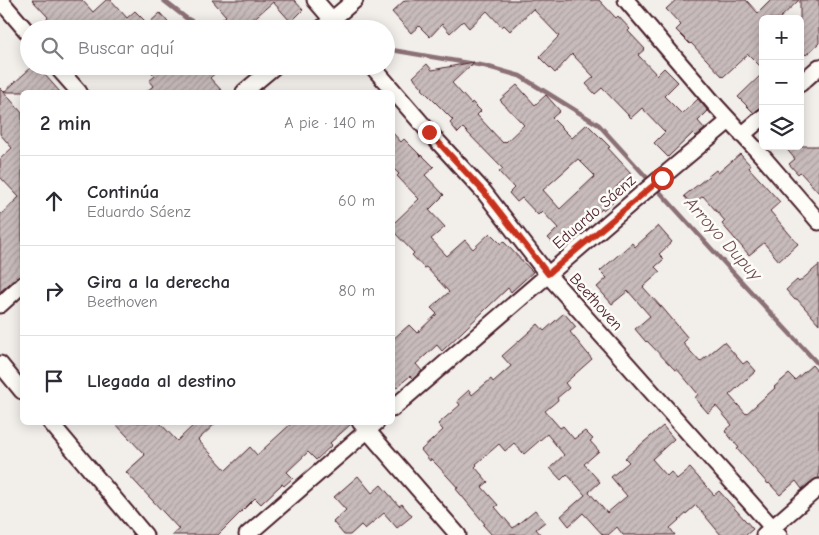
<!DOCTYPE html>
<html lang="es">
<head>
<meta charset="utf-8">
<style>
  body { margin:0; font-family:"Comic Neue",sans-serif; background:#f2f2f3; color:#2b2b33 }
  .controls { position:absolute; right:15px; top:15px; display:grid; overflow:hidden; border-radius:8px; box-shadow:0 2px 12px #0003 }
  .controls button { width:45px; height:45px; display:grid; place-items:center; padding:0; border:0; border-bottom:1px solid #e1e1e2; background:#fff; color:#2b2b33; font:25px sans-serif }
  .stop { position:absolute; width:15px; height:15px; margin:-11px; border:4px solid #c8321e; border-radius:50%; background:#fff }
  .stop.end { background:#c8321e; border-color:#fff; box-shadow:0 1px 5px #0008 }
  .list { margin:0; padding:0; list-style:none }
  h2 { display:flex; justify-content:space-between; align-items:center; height:65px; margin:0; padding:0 20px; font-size:21px }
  h2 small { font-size:16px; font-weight:400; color:#7c7c81 }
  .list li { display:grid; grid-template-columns:32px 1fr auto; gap:15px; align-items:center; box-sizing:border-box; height:90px; padding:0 20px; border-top:1px solid #e1e1e2 }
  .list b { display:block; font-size:19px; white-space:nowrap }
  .list p { margin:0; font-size:16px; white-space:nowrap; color:#7c7c81 }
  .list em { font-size:16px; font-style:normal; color:#7c7c81 }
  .icon { flex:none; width:28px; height:28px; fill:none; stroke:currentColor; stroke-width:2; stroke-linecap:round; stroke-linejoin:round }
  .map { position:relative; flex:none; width:819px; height:535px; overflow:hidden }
  .search { position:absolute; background:#fff; box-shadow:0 2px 12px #0003; left:20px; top:20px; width:375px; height:55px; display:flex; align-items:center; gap:12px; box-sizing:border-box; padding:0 18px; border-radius:28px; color:#7c7c81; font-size:19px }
  .panel { position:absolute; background:#fff; box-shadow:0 2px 12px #0003; left:20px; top:90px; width:375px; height:335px; border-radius:8px }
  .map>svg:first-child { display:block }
</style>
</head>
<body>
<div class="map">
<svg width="819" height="535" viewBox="0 0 819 535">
  <defs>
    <pattern id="building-hatch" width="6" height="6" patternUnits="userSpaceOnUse" patternTransform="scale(1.25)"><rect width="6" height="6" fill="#c8bbbb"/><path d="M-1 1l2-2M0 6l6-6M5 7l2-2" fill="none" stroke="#ada0a1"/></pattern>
  </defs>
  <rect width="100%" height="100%" fill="#f2efeb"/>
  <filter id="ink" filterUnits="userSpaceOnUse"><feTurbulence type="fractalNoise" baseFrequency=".02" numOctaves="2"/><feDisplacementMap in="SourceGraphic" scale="10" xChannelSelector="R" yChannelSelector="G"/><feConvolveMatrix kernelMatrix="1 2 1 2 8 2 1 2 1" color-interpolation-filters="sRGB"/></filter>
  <g filter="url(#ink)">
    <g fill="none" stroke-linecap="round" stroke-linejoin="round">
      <path stroke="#8b6f75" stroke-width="4.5" d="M163,0L186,18L206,29
        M386,49L485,66L520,76L599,125L728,267L819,365"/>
    </g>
    <path fill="url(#building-hatch)" stroke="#4a1f2b" fill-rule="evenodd" d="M32,0H82L93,12L106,0H111L127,18L135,11L148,24L160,13L168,22L161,29H56L47,19L48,17Z
      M212,0H294L303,10L291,22L273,2L243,28L221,20L226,16Z
      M405,0H599L616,18L618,16L630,29L628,31L645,49L638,55L657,75L664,68L678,82L664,96L682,114L698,99L708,111L698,121L705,129L696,136L693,133L668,157L654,143L665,132L642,108L631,118L602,88L595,94L586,84L594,77L572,54L555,73L539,57L559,36L533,9L510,31L504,25L502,27L487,11L469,28L463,21L450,33L442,24L430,37L419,26L411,33L392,12Z
      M676,0H746L758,13L771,0H799L779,19H763V69L748,54L723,77L691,43L690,44L676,30L681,25L666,9Z
      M800,0H819V43L806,55L800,49Z
      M474,62L452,83L471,104L472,102L481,111L477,115L503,143L505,141L506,142L524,125L500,100L517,85L535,105L546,95L560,111L552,118L572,138L587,124L610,147L608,148L631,173L610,193L616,199L603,210L602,209L578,232L580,234L561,251L548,238L558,228L542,211L538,215L522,198L517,202L509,193L514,188L499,172L503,169L463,128L458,133L450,123L453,120L422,89L423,88L413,77L427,64L432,70ZM578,159L595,176L560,209L543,190Z
      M33,66H37L60,92H4L22,113V276L16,278L0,292V215L19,197L0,177V159L12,148L0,134V88L4,92Z
      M146,66H223L210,78L223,92H146L153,86L149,81L155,76Z
      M763,73V105L754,113L738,97Z
      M392,132L401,142L404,139L421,156L422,155L434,167L425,175L444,195L429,210L445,227L431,239L447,256L465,240L473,249L490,233L501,244L503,241L533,272L511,292L508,288L442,351L437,345L416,364L422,371L413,379L410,376L392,391V340L409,325L417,333L437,314L431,308L449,292L426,267L424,268L412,255L414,253L392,230V225L419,199L397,176L399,174L392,167Z
      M784,146H819V193L800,172L798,174L789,164L795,159Z
      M740,154L751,166L749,168L780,202L770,211L798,244L779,261L764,243L749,255L722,224L725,221L703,196L692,205L684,196L716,170L718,173Z
      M658,226L672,242L659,254L664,259L655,267L660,272L643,287L661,307V306L688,338L683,343L700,362L724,342L743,364L747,361L756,371L729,395L746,414L775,388L774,387L789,374L795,380L812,365L819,373V478L813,480L802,489L796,481L780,495L769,483L768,484L737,449L739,448L725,431L732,425L716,406L708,413L695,398L698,394L677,369L675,370L647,341L646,342L635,329L650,316L628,291L612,304L597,287L607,278L600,271L632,243L635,247Z
      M819,265V324L797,299L795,300L786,290L797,280L799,282Z
      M564,313L576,327L570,332L592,359L565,383L569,388L557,398L558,400L545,411L560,428L563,426L574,439L585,431L593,439L590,441L599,451L584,464L600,482L589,492L607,513L627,496L611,477L629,462L625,458L663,426L674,439L652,459L667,476L671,472L677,479L690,468L714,495L719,491L753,529L746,535H721L696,505L670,528L675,535H623L617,527L608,535H603L583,513L569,526L561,516L585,495L567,474L561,480L550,468L564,455L547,434L524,454L514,443L505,451L499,444L476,464L477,465L475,467L488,482L482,487L498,505L495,507L513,528L535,510L545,522L536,529L541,535H492L483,525L485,524L456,489L458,488L438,466L431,459L430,461L421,450L442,431L443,430L438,424L460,405L457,401L469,390L472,395L491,379L493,382L511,366L502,356L538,324L544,331Z
      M114,422H159L177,441L197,422H217L198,440L226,470L250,447L257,455L293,422H351V424L330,443L332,445L316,460L308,452L287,472L293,478L284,486L282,484L261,504L255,498L218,535H172L179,529L126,472L145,455Z
      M358,476L372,493L381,485L399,506L402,504L412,516L397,528L384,513L365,529L361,525L350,535H344L333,522L346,510L334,497Z"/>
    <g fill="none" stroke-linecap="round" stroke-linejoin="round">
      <defs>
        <path id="minor" d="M0,0L29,34
          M315,0L340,29
          M626,0L717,107L763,157L819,222
          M321,29L355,0
          M56,66L79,92
          M372,66L429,132L484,192L548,275L779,535
          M800,84L819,67
          M244,92L275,66
          M742,135L763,117
          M0,305L22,285
          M0,364L22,391
          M392,409L644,192L729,121
          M50,422L145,535
          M360,422L458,535
          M247,535L377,422
          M764,535L819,487"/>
      </defs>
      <use href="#minor" stroke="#4a1f2b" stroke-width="19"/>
      <use href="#minor" stroke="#fdfcf7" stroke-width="15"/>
    </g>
  </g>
  <g fill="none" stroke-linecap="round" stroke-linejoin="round" filter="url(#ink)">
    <path stroke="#c8321e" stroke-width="6" d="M429,132L484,192L548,274L662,178"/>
  </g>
  <g text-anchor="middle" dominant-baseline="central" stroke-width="5" stroke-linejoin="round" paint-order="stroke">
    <g font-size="16" fill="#4a1f2b" stroke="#fdfcf7">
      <text transform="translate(594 212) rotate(-41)">Eduardo Sáenz</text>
      <text transform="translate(596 302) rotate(48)">Beethoven</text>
    </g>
    <g font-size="18" font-style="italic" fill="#704e56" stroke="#fdfcf7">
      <text transform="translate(723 239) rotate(48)">Arroyo Dupuy</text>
    </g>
  </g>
</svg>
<div class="controls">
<button>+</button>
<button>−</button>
<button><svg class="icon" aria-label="layers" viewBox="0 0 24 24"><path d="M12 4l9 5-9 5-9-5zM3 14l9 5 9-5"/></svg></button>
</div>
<div class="stop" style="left:662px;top:178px"></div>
<div class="stop end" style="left:429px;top:132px"></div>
<div class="search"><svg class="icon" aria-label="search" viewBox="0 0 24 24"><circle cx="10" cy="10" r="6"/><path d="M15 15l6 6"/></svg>Buscar aquí</div>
<section class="panel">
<h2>2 min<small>A pie · 140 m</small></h2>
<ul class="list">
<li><svg class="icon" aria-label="ahead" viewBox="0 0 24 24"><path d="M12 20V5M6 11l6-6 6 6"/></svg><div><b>Continúa</b><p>Eduardo Sáenz</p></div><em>60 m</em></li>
<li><svg class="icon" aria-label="right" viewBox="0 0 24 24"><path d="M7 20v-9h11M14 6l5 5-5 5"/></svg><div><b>Gira a la derecha</b><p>Beethoven</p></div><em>80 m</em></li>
<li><svg class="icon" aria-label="arrive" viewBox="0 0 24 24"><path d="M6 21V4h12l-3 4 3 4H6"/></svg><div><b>Llegada al destino</b></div></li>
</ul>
</section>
</div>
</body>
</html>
